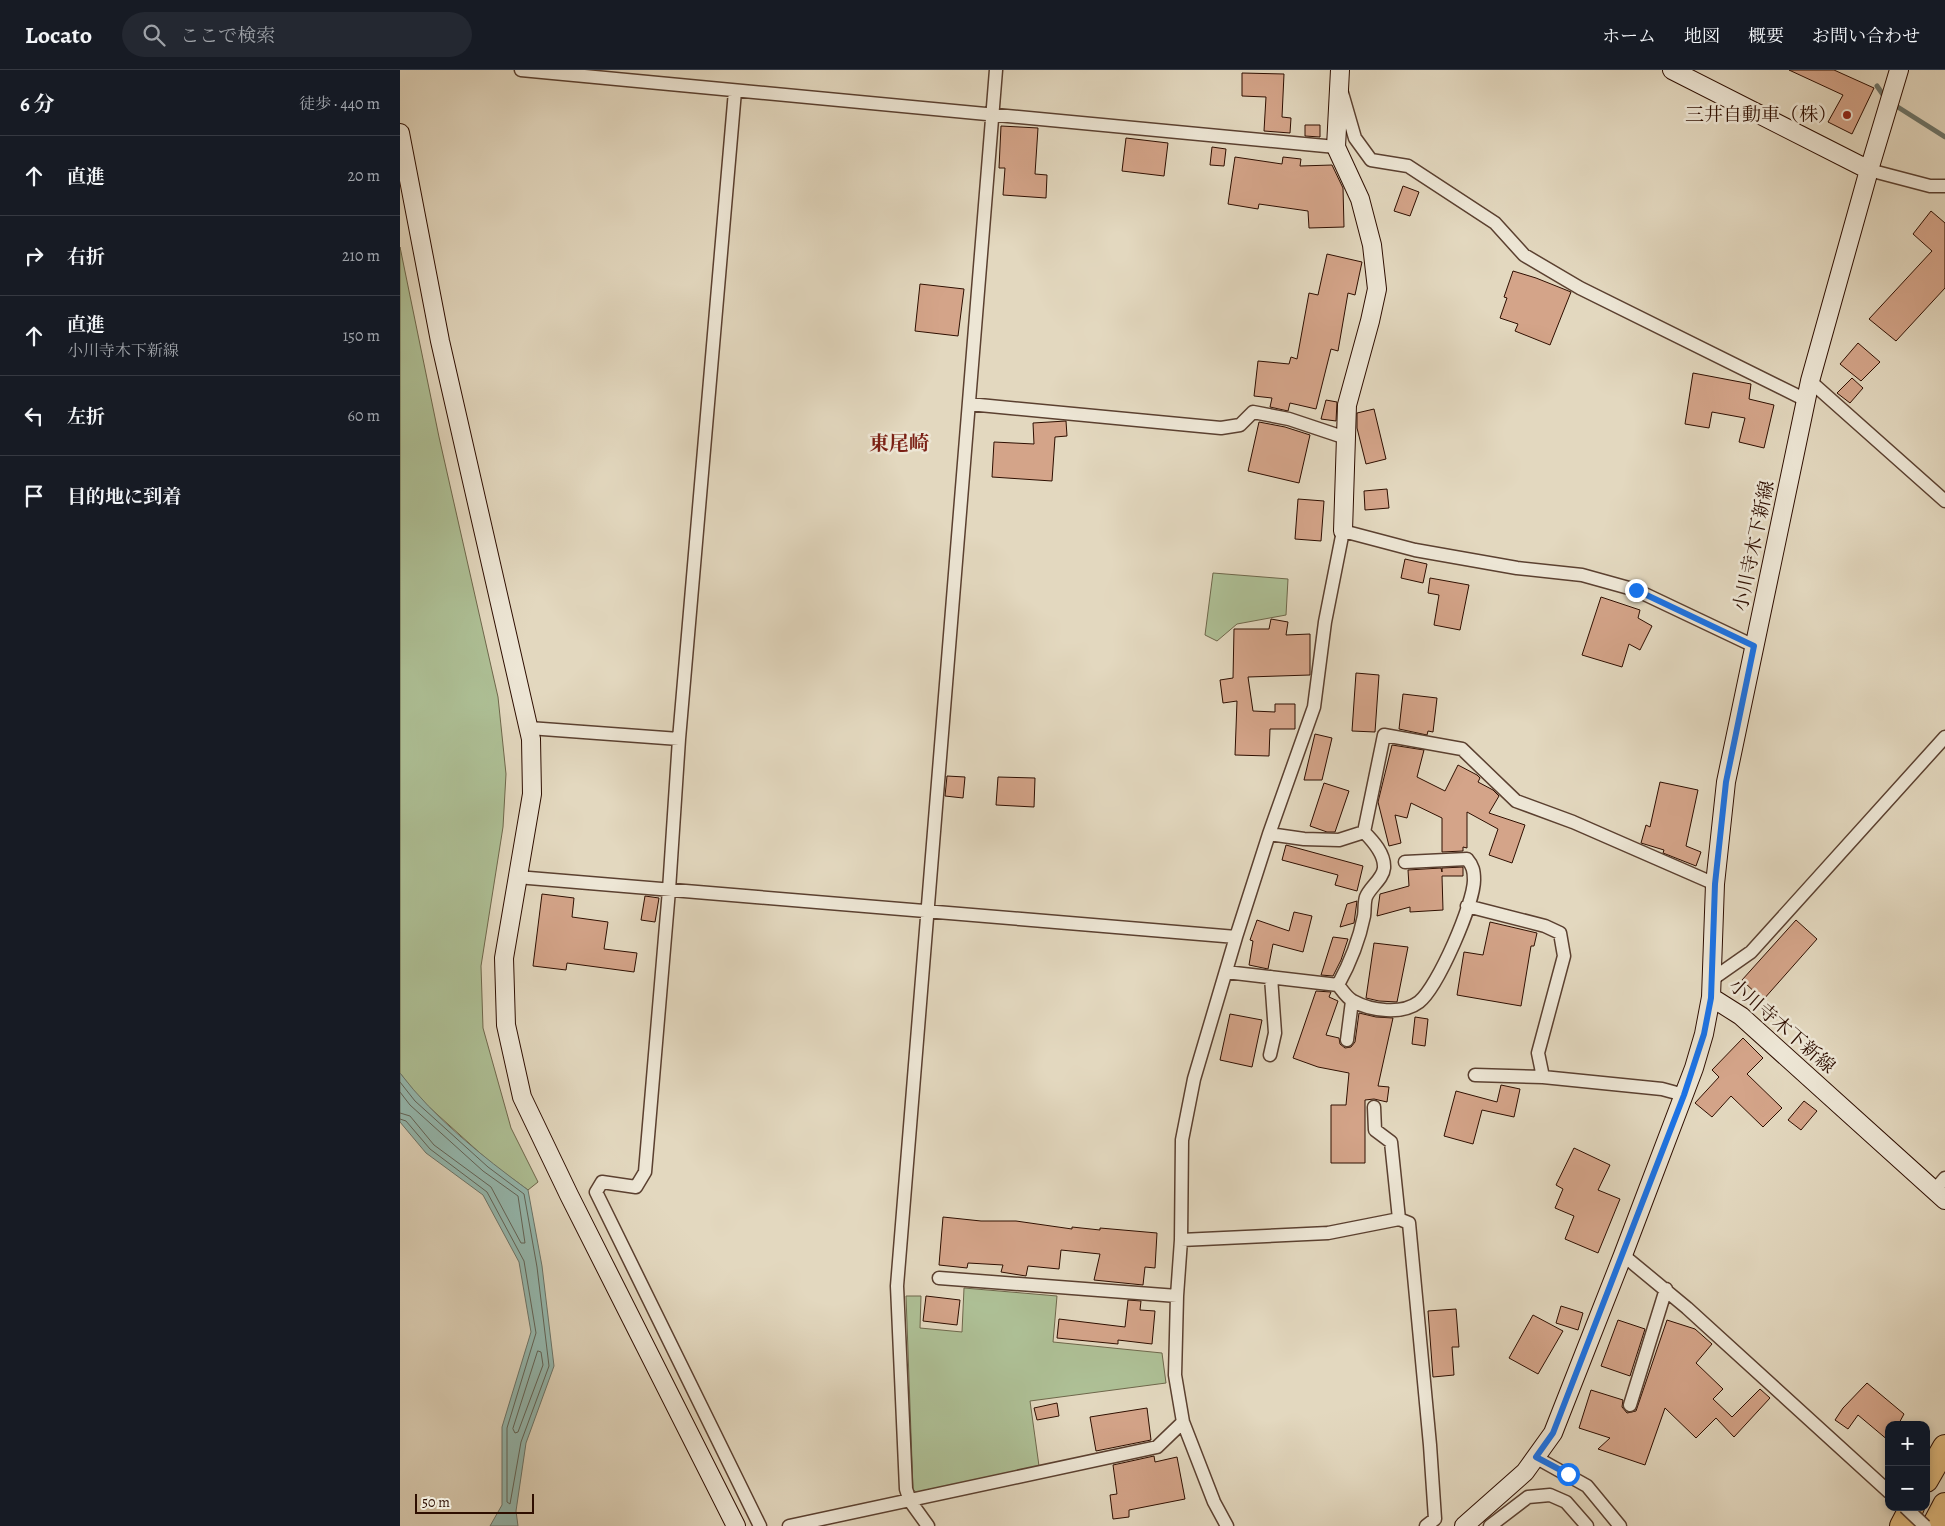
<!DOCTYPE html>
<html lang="ja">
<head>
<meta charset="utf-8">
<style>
  body { margin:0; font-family:Alegreya,"Noto Serif JP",serif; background:#242831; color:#f1f3f6 }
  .controls { position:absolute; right:15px; bottom:15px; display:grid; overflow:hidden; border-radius:10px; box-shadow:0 2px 8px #0003 }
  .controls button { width:45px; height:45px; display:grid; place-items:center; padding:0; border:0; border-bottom:1px solid #363941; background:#171b24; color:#f1f3f6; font:25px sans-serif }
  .scale { position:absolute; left:15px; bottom:12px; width:119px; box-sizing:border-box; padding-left:5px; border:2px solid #2e0e00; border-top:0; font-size:14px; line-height:18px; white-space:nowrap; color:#2e0e00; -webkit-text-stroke:4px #ede6d5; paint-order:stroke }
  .stop { position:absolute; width:15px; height:15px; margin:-11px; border:4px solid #1a73e8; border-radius:50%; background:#fff }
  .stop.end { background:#1a73e8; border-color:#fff; box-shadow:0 1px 5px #0008 }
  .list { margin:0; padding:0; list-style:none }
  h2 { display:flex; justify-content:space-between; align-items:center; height:65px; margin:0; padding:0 20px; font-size:21px }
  h2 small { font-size:16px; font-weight:400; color:#9ea1a6 }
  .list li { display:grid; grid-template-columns:32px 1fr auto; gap:15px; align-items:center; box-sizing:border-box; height:80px; padding:0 20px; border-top:1px solid #363941 }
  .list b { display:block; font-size:19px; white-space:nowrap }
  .list p { margin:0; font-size:16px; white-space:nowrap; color:#9ea1a6 }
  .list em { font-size:16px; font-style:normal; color:#9ea1a6 }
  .icon { flex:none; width:28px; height:28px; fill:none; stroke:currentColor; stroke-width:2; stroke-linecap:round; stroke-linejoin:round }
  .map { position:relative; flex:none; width:1545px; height:1456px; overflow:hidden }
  header { display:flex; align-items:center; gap:30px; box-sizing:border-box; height:70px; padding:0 25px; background:#171b24; border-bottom:1px solid #363941 }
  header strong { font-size:24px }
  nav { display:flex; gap:28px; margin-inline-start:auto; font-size:18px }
  .search { width:350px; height:45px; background:#242831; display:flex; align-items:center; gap:12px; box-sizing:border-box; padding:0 18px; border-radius:28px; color:#9ea1a6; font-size:19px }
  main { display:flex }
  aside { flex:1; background:#171b24 }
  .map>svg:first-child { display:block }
</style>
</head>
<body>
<header>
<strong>Locato</strong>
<div class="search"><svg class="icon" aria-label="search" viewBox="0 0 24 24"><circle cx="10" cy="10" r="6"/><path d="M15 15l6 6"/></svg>ここで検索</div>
<nav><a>ホーム</a><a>地図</a><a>概要</a><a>お問い合わせ</a></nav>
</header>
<main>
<aside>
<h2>6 分<small>徒歩 · 440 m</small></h2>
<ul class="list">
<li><svg class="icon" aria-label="ahead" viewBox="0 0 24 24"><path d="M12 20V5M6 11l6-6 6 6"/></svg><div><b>直進</b></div><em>20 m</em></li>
<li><svg class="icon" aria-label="right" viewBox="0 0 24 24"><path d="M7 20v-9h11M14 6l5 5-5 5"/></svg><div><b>右折</b></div><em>210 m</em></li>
<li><svg class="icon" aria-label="ahead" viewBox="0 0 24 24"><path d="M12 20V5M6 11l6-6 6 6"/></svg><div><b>直進</b><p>小川寺木下新線</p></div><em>150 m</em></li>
<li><svg class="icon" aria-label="left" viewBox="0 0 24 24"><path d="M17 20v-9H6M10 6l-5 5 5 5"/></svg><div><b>左折</b></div><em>60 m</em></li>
<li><svg class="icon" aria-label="arrive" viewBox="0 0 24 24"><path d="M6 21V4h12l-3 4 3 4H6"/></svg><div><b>目的地に到着</b></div></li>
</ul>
</aside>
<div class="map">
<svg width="1545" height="1456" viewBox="0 0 1545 1456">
  <rect width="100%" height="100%" fill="#e3d8bf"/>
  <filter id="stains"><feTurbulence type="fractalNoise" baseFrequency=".004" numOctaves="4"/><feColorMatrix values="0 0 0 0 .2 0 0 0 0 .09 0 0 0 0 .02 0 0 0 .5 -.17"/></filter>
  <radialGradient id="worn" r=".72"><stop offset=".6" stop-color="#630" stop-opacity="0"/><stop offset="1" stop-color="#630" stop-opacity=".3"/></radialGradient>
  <path fill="#aec096" stroke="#6e674b" d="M0,177L39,367L98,627L106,704L103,757L81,896L83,958L111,1058L138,1112L128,1120L91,1093L18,1027L0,1003Z
    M813,503L888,509L886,545L837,554L817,571L805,565Z
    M564,1218L657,1226L653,1272L762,1283L766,1313L630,1331L639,1396L517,1424L513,1419L506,1226H521L520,1258L562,1262Z"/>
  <path fill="#95bab1" stroke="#6c756a" d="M0,1003C35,1049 82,1086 128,1120L142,1196L154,1296L126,1373L116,1441L118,1456H90L102,1435V1357L131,1262L119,1192L83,1125L26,1083L0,1052Z"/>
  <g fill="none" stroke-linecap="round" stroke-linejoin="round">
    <path stroke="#626458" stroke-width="1" d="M0,1012L15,1031L88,1097L124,1124L137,1197L149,1296L121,1372L110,1434L107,1432V1358L136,1263L124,1191L87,1122L30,1079L6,1051L0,1049
      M0,1022L10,1035L83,1101L118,1126L125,1173H121L91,1117L34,1075L10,1046L0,1043
      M138,1281L141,1282L143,1295L118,1362L115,1363L113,1359Z"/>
    <path stroke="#6c756a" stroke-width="5" d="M1477,16L1486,29
      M1493,34L1545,67"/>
  </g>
  <path fill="#d4a489" stroke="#2e0e00" d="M1389,0H1434L1474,18L1452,64L1428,52L1443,25Z
    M842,3L884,4L882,47L891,48L890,63L864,61L866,27L842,26Z
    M905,55H920V67L905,66Z
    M601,56L638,58L635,104L647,105L646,128L603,125L605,98H599Z
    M726,68L768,73L764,106L722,101Z
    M812,77L826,79L824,96L810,95Z
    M835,87L882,94L883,87L901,89L900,96L932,95L943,118L944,157L909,158L908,141L859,134L858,139L828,134Z
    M1003,116L1019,122L1010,146L994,141Z
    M1531,141L1545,153V218L1496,271L1469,249L1532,181L1513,164Z
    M927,184L962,192L955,225L948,223L938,281L931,279L916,339L890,333L888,341L870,337L872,328L854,326L858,291L889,294L891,287L897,289L909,223L918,225Z
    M1113,201L1136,208L1171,222L1150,275L1115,261L1118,254L1100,248L1107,228L1104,227Z
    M520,214L564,219L558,266L515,261Z
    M1458,273L1480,292L1461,311L1440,294Z
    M1293,303L1351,314L1349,329L1374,335L1364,378L1339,372L1345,348L1312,342L1309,358L1285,354Z
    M1452,308L1463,318L1450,333L1437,323Z
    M926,330L937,332L936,351L921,349Z
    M974,339L986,389L966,394L957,358V343Z
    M666,351L667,366L655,367L652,411L592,407L594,372L634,374L633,353Z
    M859,352L885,357L910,365L899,413L848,401Z
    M987,419L989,438L965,440L964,421Z
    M898,429L924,431L921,471L895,469Z
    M1005,489L1027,494L1023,513L1001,508Z
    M1030,508L1069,515L1060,560L1034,555L1039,525L1028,523Z
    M1201,527L1240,540L1238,548L1252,556L1240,580L1229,574L1222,597L1182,585Z
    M871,549L888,552L886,565L910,564V605L848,607L853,641L875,642V634H895V659H870L869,686L835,685L837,631L823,633L820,610L833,608L834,559H869Z
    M956,603L979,605L975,662L952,661Z
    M1003,624L1037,628L1033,662L1028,661L1027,665L999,659Z
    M915,664L932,668L922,710H904Z
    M992,675L1024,680L1017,707L1045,721L1058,695L1077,705L1080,708L1078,712L1093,720L1099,726L1089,743L1125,755L1112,793L1089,785L1098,759L1067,742V778L1063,777V781L1042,782V748L1011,733L1007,748L995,745L1001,773L989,776L978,732Z
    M547,706L565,707L563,728L545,726Z
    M598,707L635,708L634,737L596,735Z
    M1260,712L1298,720L1286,776L1301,782L1296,796L1263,783L1264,780L1241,773L1246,755L1250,757Z
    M924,713L949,721L935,762H927L910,756Z
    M886,775L963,796L957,821L935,815L938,805L882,790Z
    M1063,797V806H1042L1043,840L1010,842V837L977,846L980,824L1009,816L1008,800L1041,798L1042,802V798Z
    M142,824L174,828L172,847L208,852L204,879L237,883L234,902L167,893L166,900L133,896Z
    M245,826L259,828L255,852L241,850Z
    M957,831L954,853L940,857L947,834Z
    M894,842L912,846L903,882L873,874L868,899L849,895L853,871L850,870L857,850L889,861Z
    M1396,850L1417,869L1363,930L1342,910Z
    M1090,852L1137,863L1134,876H1131L1121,936L1057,925L1064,882L1083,885Z
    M933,867L948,869L941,890L933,906L921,905Z
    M974,873L1008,877L997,932L979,931L966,928Z
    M916,921L931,922L929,927L938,931L926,965L939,968L940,974L945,978L951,977L955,972L959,943L976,947L993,948L978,1016L989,1017L987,1032L974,1029L965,1030V1093H931V1035H946L949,1003L918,997L893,988Z
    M830,944L862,950L852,997L820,990Z
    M1015,947L1028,949L1025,976L1012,974Z
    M1343,968L1363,988L1347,1004L1382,1038L1363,1057L1331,1026L1312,1047L1295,1033L1319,1007L1312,1000Z
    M1101,1015L1120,1019L1114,1047L1082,1040L1073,1074L1044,1066L1056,1021L1097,1032Z
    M1404,1031L1417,1041L1401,1060L1388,1050Z
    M1174,1078L1210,1095L1198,1120L1220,1129L1198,1183L1165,1169L1174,1146L1155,1138L1163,1119L1156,1115Z
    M543,1147L581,1151H616L672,1159V1157L700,1160V1158L757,1163L755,1198L745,1197L743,1215L694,1210L700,1184L661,1180L659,1199L628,1196L626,1206L601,1202L603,1195L568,1193L567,1198L539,1195Z
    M526,1226L560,1230L557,1255L523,1251Z
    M728,1230L741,1231L740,1240L755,1241L752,1274L718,1270V1274L657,1268L659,1249L725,1257Z
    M1161,1236L1183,1243L1178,1260L1156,1253Z
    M1056,1239L1059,1277H1052L1054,1305L1033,1307L1028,1241Z
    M1133,1245L1163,1261L1138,1304L1109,1288Z
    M1218,1250L1245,1259L1230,1306L1201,1296Z
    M1267,1250L1295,1259L1312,1274L1296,1293L1323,1319L1313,1329L1332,1347L1360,1319L1370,1328L1334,1367L1316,1348L1296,1368L1265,1338L1245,1395L1198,1379L1210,1368L1179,1358L1191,1320L1223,1330L1222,1337L1227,1343L1236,1341Z
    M1467,1313L1504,1344L1498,1355H1489V1371L1458,1345L1448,1359L1435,1350L1443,1338Z
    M657,1333L659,1346L637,1350L634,1338Z
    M747,1338L751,1370L696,1381L690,1347Z
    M754,1386L755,1392L777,1387L785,1429L729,1440V1447L713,1449L710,1425L717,1424L713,1395Z"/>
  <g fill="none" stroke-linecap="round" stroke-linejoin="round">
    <defs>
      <path id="street" d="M121,0L936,77
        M335,21L279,669L269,820L245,1102L236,1117L202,1112L196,1122L360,1456
        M942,23L955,68L971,90L1008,96L1095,153L1124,185L1180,218L1406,330
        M1469,100L1530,116H1545
        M1410,311L1545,431
        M569,334L821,358L840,355L853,342L889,349L946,368
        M129,658L279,669
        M869,764L904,769L939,770L964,762L984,665L1062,679L1116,731L1173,752L1315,814
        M117,807L836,867
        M1067,836L1145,856L1160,863L1164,886L1138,983L1143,1007L1262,1019L1284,1025
        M826,902L938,915C942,920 947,928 953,931C971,941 1002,945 1019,932C1038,917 1074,833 1074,810C1074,801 1073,796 1067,789L1005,792
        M1311,910L1351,882L1545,667
        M938,915C950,893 959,871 964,846C965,840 964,833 966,827C970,817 983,809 984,798C985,784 973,771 964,762
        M947,970L952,931
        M870,985L875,963L871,907
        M1075,1005L1143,1007
        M1534,1121L1545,1108
        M999,1149L1009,1153L1030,1375L1035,1449L1026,1456
        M781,1170L928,1163L999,1149L991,1072L975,1060L974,1037
        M1223,1185L1287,1238L1489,1422
        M539,1208L777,1226
        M1230,1335L1266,1219
        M1135,1387L1187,1416L1220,1456
        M389,1456L757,1377L783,1352
        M528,1456L510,1431L506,1419L497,1216L596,0
        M827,1456L814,1432L783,1352L775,1305L777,1226L781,1170L782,1070L794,1009L836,867L869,764L914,637L925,552L943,461L1015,480L1117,498L1182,505L1236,520L1354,576
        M1090,1456L1128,1427L1150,1425L1166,1432L1187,1456"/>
      <path id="secondary" d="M940,0L936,77L960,129L972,175L977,219L970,251L947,335L943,461
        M1272,0L1469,100L1410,311L1326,712L1315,814L1311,927L1341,946L1545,1130
        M0,63L40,271L131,669L132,724L104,888L106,955L122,1027L169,1125L336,1456
        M1469,100L1499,0
        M1064,1456L1125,1402L1153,1363L1223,1185L1294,998L1304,964L1311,927"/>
      <path id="highway" d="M1526,1410L1545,1377
        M1502,1456L1512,1437
        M1534,1456L1545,1435"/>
    </defs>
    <use href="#street" stroke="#5b4030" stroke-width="15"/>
    <use href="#secondary" stroke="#2e0e00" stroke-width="20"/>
    <use href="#highway" stroke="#2e0e00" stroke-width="26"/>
    <use href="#street" stroke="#ede6d5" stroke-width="12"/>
    <use href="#secondary" stroke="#ede6d5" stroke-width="18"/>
    <use href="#highway" stroke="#e2bc80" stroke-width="24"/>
    <defs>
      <path id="street-bridge" d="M1505,1437L1525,1456"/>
    </defs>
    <use href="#street-bridge" stroke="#5b4030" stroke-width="15" stroke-linecap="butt"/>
    <use href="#street-bridge" stroke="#ede6d5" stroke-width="12"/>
  </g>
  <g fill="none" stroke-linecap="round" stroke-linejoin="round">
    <path stroke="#1a73e8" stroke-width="6" d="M1168,1404L1136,1387L1153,1363L1284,1025L1304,964L1311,928L1315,814L1326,712L1354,576L1236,520"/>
  </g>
  <circle fill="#8f2418" stroke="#ede6d5" stroke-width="2" cx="1447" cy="45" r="5"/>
  <g text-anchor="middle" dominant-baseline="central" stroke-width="5" stroke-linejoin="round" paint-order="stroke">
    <g font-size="19" fill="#2e0e00" stroke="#ede6d5" text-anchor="end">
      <text x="1437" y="45">三井自動車（株）</text>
    </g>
    <g font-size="19" fill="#2e0e00" stroke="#ede6d5">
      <text transform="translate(1354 476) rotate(-78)">小川寺木下新線</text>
      <text transform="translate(1382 956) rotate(41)">小川寺木下新線</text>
    </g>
    <g font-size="20" font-weight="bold" fill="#7a1f14" stroke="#ede6d5">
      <text x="499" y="373">東尾崎</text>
    </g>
  </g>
  <rect width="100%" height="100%" filter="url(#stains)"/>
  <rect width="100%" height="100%" fill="url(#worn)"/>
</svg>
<div class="controls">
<button>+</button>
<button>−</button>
</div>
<div class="scale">50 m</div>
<div class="stop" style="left:1168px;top:1404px"></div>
<div class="stop end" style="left:1236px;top:520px"></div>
</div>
</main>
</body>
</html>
